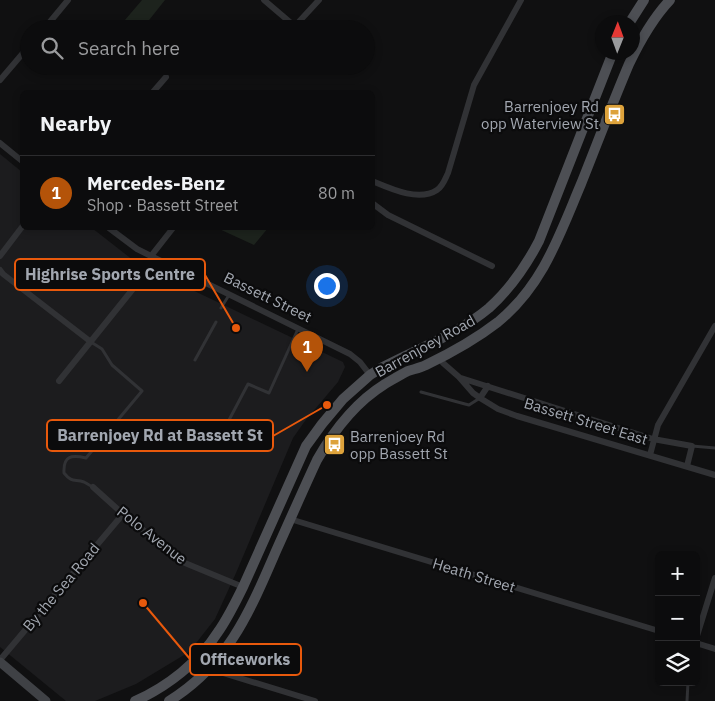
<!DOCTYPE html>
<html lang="en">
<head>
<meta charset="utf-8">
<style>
  body { margin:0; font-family:"IBM Plex Sans",sans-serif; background:#151516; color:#f1f3f6 }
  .controls { position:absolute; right:15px; bottom:15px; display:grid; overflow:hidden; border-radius:8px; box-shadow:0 2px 8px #0003 }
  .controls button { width:45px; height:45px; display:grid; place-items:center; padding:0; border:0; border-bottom:1px solid #2c2c2e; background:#0c0c0d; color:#f1f3f6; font:25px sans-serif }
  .compass { position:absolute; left:595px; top:15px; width:45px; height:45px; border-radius:50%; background:#0c0c0d; box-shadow:0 2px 8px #0003; rotate:1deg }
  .you { position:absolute; left:326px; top:285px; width:18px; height:18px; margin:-12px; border:4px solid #fff; border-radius:50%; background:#1a73e8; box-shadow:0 0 0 8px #1a73e833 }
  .badge { display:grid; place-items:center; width:32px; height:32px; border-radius:50%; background:#b45309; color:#fff; font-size:16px; font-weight:700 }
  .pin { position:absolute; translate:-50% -41px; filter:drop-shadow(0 1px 2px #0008) }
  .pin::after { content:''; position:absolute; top:26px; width:18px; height:15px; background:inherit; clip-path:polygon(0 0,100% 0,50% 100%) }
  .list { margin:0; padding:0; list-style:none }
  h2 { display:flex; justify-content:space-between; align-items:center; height:65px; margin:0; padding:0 20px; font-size:21px }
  h2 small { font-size:16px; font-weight:400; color:#9a9b9d }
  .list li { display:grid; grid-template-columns:32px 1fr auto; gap:15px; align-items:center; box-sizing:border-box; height:75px; padding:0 20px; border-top:1px solid #2c2c2e }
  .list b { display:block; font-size:19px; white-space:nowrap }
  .list p { margin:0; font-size:16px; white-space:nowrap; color:#9a9b9d }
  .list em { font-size:16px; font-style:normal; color:#9a9b9d }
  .icon { flex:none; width:28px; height:28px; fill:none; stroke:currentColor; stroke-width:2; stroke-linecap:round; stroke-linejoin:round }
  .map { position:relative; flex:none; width:715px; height:701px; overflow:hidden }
  .search { position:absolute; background:#0c0c0d; box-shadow:0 2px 8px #0003; left:20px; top:20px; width:355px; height:55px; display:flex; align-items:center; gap:12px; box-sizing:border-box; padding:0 18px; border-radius:28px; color:#9a9b9d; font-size:19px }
  .panel { position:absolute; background:#0c0c0d; box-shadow:0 2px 8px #0003; left:20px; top:90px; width:355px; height:140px; border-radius:8px }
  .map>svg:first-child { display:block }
</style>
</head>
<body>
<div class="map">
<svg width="715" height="701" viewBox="0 0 715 701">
  <rect width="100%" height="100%" fill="#101011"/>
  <path fill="#1c1c1e" d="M0,154L22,172V228H92L138,264L343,362L345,367L338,382L305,421L293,438L236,573L215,619L189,652L136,684L95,701H66L0,647Z"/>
  <path fill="#1d231d" d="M142,0H165L142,29H121L119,27Z
    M217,228H268L254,245Z"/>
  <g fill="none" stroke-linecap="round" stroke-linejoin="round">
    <path stroke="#313235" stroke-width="3" d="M221,308L229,295
      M91,342L102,349L112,365L142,391L86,458C72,455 63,455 64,473C72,483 74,479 84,482C86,483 91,486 92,487
      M195,360L216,322
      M421,392L465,404L469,405L480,398
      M229,420L248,384L269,393L298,329
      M692,446L715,448
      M687,701L688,682"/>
    <path stroke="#313235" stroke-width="6" d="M264,0L298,29
      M295,26L319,0
      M44,29L68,0
      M341,66L342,67
      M0,80L29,46
      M153,92L166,77
      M0,143L22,161
      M372,181C391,189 419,202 437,190C443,186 445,179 448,173L474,85L521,0
      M372,203L388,215L492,266
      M109,228L137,249L151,256L350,354L360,362L370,375
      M0,256L22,227
      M151,256L173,228
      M0,270L3,274L91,342
      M440,358L443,363L459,377L473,393L480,398L498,409L517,416L715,475
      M461,378L653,439L692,446L687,466
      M59,381L157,259
      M480,398L488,386
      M650,455L658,425L715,326
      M93,487L123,514L185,563L243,587
      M290,519L659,631
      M696,639L715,578
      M696,643L715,649
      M0,660L123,514
      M210,669L315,701"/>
    <path stroke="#3f4145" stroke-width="9" d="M0,662L46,701"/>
    <path stroke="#4d4f54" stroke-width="10" d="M630,22L644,0
      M135,701C167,687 199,662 218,632C228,618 235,603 243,587L306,446L322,424L343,399L370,375L381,368C417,349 458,334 489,308C510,289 526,266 539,241L613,52
      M169,701C228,665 250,611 276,551C290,520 303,490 317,460C334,430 356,402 385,384C392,380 400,375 408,371C414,369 420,368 426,365C451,353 476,339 498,322C543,285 559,236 581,184C597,144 612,104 629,64C640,41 652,19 670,0"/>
  </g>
  <defs>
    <symbol id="bus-square" viewBox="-11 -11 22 22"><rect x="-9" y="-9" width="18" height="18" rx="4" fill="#dda23b" stroke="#0b0b0c"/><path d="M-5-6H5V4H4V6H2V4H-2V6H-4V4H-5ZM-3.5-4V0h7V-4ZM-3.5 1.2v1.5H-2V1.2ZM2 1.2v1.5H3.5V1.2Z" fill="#fff"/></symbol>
  </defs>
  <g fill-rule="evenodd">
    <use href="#bus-square" x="602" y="102" width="25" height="25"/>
    <use href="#bus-square" x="322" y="432" width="25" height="25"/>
  </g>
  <g text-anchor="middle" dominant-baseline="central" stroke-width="4.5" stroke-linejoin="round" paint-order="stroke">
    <g font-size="15" fill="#a2a7b0" stroke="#0b0b0c" text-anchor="end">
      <text x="599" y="106">Barrenjoey Rd<tspan x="599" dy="17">opp Waterview St</tspan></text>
      <text x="350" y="436" text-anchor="start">Barrenjoey Rd<tspan x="350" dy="17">opp Bassett St</tspan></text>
    </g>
    <g font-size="15" fill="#a2a7b0" stroke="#0b0b0c">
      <text transform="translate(268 297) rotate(26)">Bassett Street</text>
      <text transform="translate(425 346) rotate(-29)">Barrenjoey Road</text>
      <text transform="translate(586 421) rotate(17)">Bassett Street East</text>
      <text transform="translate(152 535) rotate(38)">Polo Avenue</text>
      <text transform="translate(474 575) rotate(17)">Heath Street</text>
      <text transform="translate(61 587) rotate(-50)">By the Sea Road</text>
    </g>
  </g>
  <path fill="none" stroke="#e8590c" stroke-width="2" d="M236 328L205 275M327 405L273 436M143 603L190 659"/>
  <g fill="#e8590c" stroke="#0b0b0c" stroke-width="2">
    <circle cx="236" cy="328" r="5"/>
    <circle cx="327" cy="405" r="5"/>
    <circle cx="143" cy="603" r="5"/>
  </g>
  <g fill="#0b0b0c" stroke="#e8590c" stroke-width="2">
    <rect x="15" y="259" width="190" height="31" rx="5"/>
    <rect x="47" y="420" width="226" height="31" rx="5"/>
    <rect x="190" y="644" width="111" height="31" rx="5"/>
  </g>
  <g font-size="16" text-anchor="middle" font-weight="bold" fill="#a2a7b0">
    <text x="110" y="280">Highrise Sports Centre</text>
    <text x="160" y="441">Barrenjoey Rd at Bassett St</text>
    <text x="245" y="665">Officeworks</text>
  </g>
</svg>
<div class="controls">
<button>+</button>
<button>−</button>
<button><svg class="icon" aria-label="layers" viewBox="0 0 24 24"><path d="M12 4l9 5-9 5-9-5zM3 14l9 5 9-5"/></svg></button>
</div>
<svg class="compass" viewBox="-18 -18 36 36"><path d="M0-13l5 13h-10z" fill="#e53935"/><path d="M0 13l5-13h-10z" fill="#9a9b9d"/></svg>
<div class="you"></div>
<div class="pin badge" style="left:307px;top:372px">1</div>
<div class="search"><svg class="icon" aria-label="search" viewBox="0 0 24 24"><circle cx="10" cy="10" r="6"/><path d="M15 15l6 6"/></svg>Search here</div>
<section class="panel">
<h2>Nearby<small></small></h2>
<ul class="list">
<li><span class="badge">1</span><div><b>Mercedes-Benz</b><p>Shop · Bassett Street</p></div><em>80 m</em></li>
</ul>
</section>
</div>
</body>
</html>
